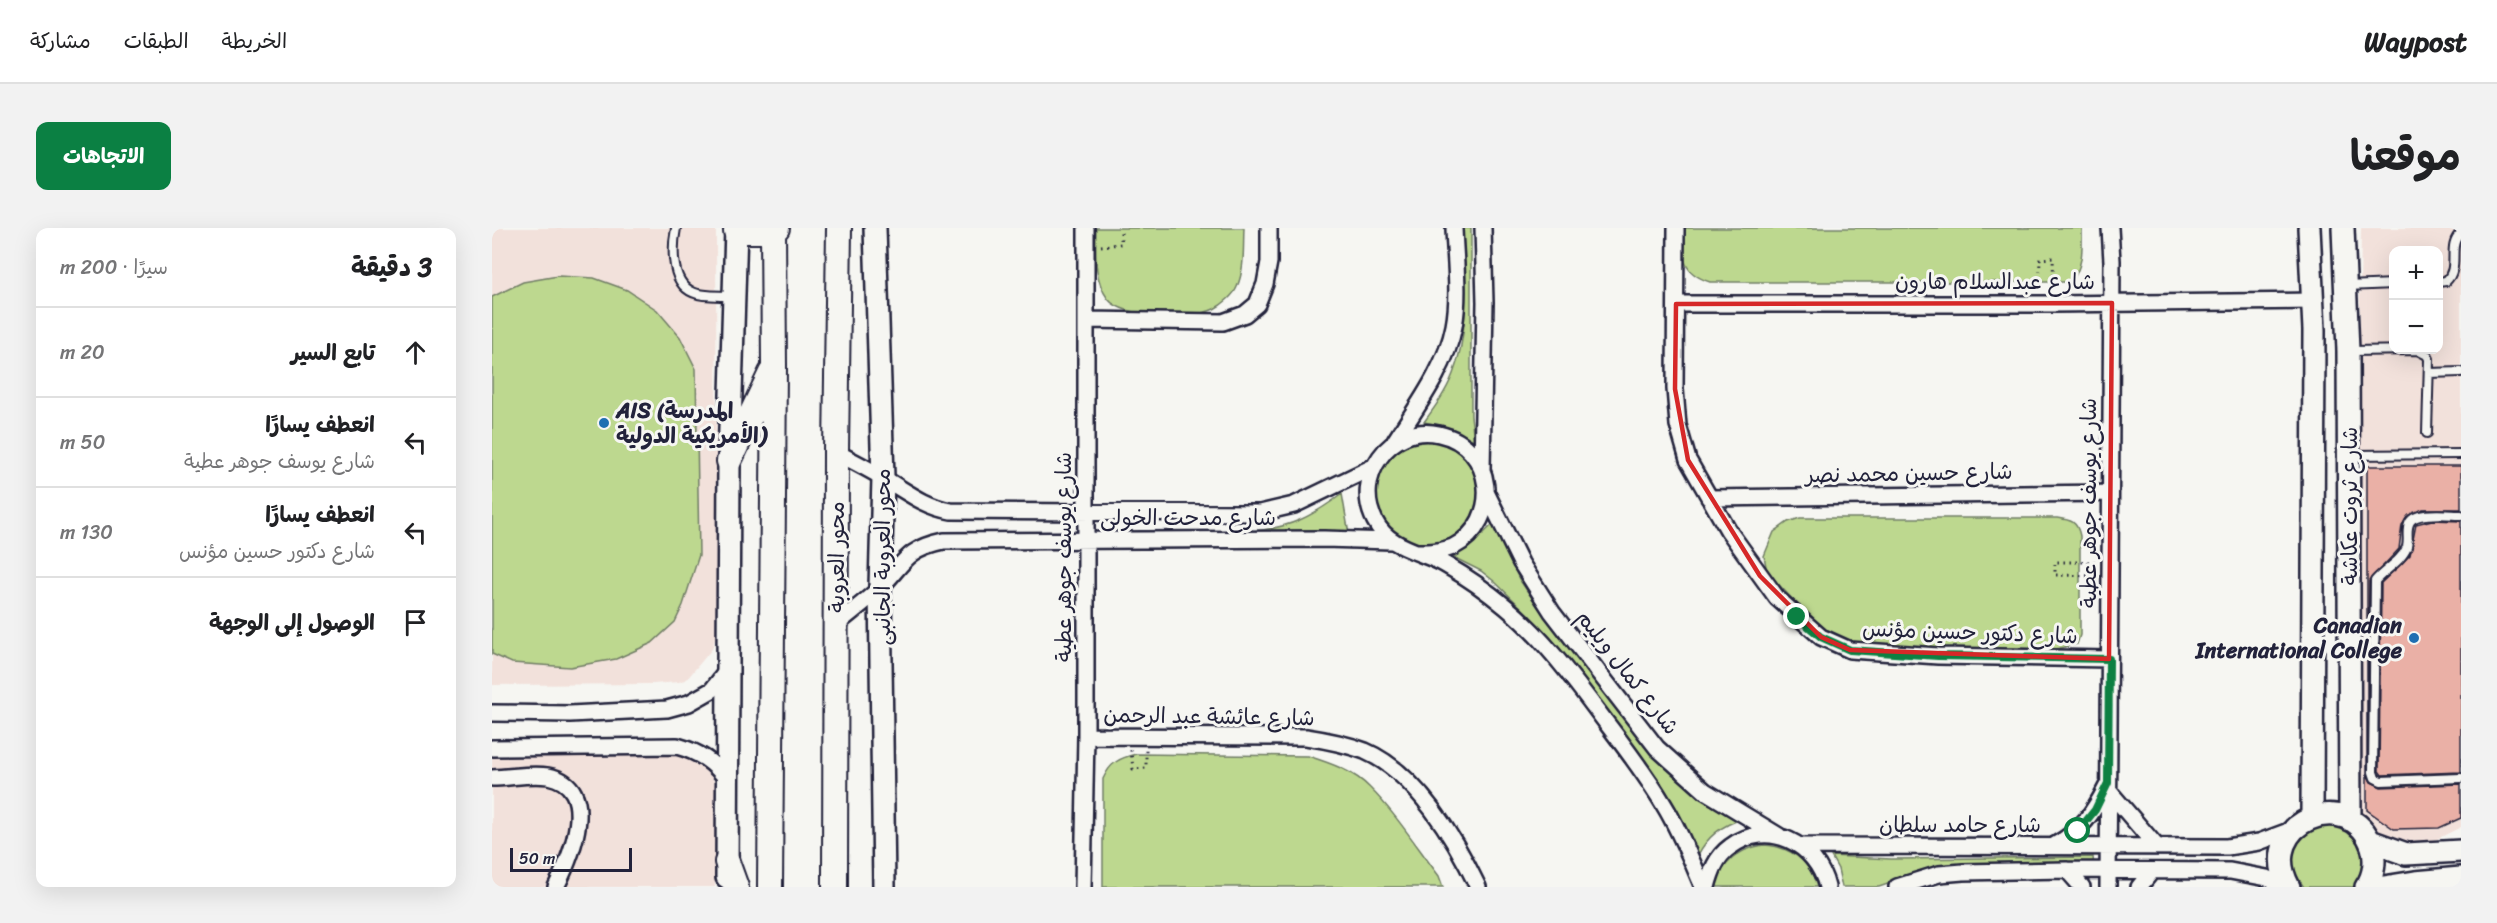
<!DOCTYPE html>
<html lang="ar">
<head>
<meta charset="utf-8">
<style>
  body { margin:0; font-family:Sriracha,"Playpen Sans Arabic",sans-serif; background:#f2f2f2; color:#202124; direction:rtl }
  .controls { position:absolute; right:18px; top:18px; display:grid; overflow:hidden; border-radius:12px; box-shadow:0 6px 24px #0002 }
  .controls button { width:54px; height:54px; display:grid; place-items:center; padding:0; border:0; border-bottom:2px solid #e0e0e0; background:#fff; color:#202124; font:30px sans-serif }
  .scale { position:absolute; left:18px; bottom:15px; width:122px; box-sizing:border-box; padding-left:6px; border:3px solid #22223b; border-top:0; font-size:16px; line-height:21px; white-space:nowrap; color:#22223b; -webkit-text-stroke:4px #f6f6f2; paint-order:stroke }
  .stop { position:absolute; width:18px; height:18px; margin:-14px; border:4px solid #0b8043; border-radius:50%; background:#fff }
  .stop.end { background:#0b8043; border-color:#fff; box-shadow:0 2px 6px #0008 }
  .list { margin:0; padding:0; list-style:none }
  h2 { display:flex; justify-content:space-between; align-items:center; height:78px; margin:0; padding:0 24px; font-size:26px }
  h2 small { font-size:20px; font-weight:400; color:#757577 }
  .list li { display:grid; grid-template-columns:39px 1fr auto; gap:18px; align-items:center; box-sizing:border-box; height:90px; padding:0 24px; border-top:2px solid #e0e0e0 }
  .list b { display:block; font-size:22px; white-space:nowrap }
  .list p { margin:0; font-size:20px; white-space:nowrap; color:#757577 }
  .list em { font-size:20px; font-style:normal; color:#757577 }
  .icon { flex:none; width:33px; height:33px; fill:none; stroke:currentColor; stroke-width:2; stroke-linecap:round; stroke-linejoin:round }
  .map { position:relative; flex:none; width:1969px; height:659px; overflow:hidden; direction:ltr; border-radius:12px }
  header { display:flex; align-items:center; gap:36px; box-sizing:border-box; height:84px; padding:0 30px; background:#fff; border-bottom:2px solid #e0e0e0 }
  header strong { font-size:28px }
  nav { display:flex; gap:33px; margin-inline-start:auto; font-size:21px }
  .intro { display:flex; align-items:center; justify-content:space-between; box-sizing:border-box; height:144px; padding:0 36px }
  h1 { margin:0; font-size:42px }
  .button { padding:15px 27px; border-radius:12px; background:#0b8043; color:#fff; font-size:21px; font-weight:700 }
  main { display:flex; gap:36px; padding:0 36px }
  aside { flex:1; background:#fff; border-radius:12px; box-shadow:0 6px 24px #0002 }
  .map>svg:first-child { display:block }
</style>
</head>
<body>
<header>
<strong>Waypost</strong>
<nav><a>الخريطة</a><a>الطبقات</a><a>مشاركة</a></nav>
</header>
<div class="intro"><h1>موقعنا</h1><a class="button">الاتجاهات</a></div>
<main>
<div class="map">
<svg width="1969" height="659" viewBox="0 0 1969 659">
  <rect width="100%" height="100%" fill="#f6f6f2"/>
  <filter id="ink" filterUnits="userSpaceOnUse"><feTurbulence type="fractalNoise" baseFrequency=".0167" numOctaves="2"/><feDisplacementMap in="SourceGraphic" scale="12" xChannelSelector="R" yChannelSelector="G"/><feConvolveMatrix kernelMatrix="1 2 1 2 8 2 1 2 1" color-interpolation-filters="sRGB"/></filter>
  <g filter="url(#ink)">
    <path fill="#f2e1db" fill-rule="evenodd" d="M0,0H224L225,404L220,421L195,451L187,454L161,456L0,457Z
      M1869,0H1969V599L1925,621L1875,606L1861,582ZM1902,22H1946V122H1902Z
      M166,525L202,528L217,541L227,566L223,659H0V528Z"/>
    <path fill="#bdd88f" stroke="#707d65" stroke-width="1.5" d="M604,0H752C751,19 753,41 745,59C742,67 730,77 722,81C701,91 631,91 616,71C601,51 604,24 604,0Z
      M971,0H979V188L982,212L952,198L932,194C943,179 954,164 961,146C979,100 972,48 971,0Z
      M1192,0H1590C1590,20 1592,38 1579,54H1218C1187,44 1191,27 1192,0Z
      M66,48L102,50L135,62L165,82L188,109L204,141L207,327L191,377L183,394L160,415L124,431L78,439L20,435L0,426V69L31,54Z
      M884 264a52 52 0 1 1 104 0a52 52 0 1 1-104 0Z
      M850,266L858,312L760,308V303C798,300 819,289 850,266Z
      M1308,290H1565C1579,292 1585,293 1588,308V407L1585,416L1564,421L1375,419L1338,407L1322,394L1275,344L1272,328L1282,304L1296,294Z
      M1001,296L1027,351L1046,379L1164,529L1201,562L1250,591C1230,597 1215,609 1206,627L1185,581L1168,553L1037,387L1003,354L989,343L957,327L985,312Z
      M644,526L816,528C838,535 862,543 878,560C904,586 925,619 947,648L951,659H611V551C618,535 627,530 644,526Z
      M1833,596C1839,598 1847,598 1853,600C1877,610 1876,643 1861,659H1812C1791,633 1801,604 1833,596Z
      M1271,617C1297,618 1318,632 1325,659H1223C1230,635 1246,621 1271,617Z
      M1339,628L1399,631L1601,629L1602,639L1431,644L1387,659H1350L1346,641Z"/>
    <path fill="#eab0a6" stroke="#22223b" stroke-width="1.5" d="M1875,238H1969V281H1931L1917,287L1910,297L1907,321L1877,353L1875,546L1879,554L1889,559L1969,556V590L1947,600L1902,601L1875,582Z
      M1940,292L1969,293V544L1890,547L1887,543L1889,355L1918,327L1924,296Z"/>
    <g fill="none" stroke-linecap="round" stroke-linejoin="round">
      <defs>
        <path id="lane" d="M184,0C180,21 178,59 206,66C216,68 228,68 239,68
          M1946,54L1954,53C1969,39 1954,17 1969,5
          M1855,58L1902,56
          M1858,123L1925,122L1935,127L1937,131L1935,205
          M1937,145L1969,144
          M1858,227L1969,226
          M1969,287C1957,287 1921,282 1917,296C1914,303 1917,312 1915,319C1910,333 1892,342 1883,353L1881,544L1883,550L1889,553L1969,550"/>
        <path id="street" d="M1184,0L1183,161L1186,197L1196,232L1236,302L1285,370L1329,409L1358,422L1446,428L1617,431
          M1184,76H1562L1822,73
          M595,92L731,94L753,86L765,76L773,56L777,34V0
          M903,213C925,178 954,140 962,98C968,67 963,31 962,0
          M344,224C360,233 377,241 393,251C415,264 434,279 459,283L768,285L802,277L881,239
          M990,241L993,74L991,0
          M995,266L1029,335L1060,384L1165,520L1213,563L1287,608
          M1217,270L1618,265
          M925,324C937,324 949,324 961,319C1011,293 1003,218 947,206C898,195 860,250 883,293C897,321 930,323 954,337C975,349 995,363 1014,379C1049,408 1077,445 1104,481C1127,512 1152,543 1172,577C1188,603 1199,631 1211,659
          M344,397C358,385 373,374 387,361C412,336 413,321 452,313L832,311L899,313
          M0,485L78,486L175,481L197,475L220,462L237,440
          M594,508L814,509C834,512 854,516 873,523C924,545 963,611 986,659
          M0,520L185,518C207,524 222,534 236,553
          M0,550C18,550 38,545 56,548C109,558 79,629 64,659
          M1616,562L1665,619
          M1563,617C1589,603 1602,584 1615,558
          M1310,618L1735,619L1767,614L1802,601
          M1575,642L1590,659
          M591,659L594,508V0
          M1215,659C1219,644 1224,629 1238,619C1276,590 1325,616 1335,659
          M1405,659L1447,646L1471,644L1575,642L1738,643L1775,650L1797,659
          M1616,659L1620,33L1618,0
          M1647,659L1660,643"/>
        <path id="secondary" d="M383,0L391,249L388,359L392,659
          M1817,0L1822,102L1820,589
          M1851,0L1856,123L1858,592
          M1878,613L1914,626L1969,623
          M235,649L237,233L244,0
          M1797,659C1762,594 1859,556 1880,619C1884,632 1882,648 1874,659
          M1892,659L1923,654L1969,650"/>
        <path id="primary" d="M244,3H281L285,0
          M237,233L279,145
          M235,634L244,659
          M278,659L282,138L281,0
          M343,659L344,224L347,0"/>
      </defs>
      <use href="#lane" stroke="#22223b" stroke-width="12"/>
      <use href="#street" stroke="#22223b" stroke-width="20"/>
      <use href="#secondary" stroke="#22223b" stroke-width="26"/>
      <use href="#primary" stroke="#22223b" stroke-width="28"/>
      <path stroke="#22223b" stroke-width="3" stroke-dasharray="1.5 4.5" stroke-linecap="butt" d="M609,18L629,16V0
        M1547,62L1548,31L1561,30L1562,63
        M1603,334H1563V347L1604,348
        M639,522L641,541L654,540V522"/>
      <use href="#lane" stroke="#f6f6f2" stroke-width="8"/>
      <use href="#street" stroke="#f6f6f2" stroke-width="15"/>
      <use href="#secondary" stroke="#f6f6f2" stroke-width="21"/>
      <use href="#primary" stroke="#f6f6f2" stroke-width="24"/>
    </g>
  </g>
  <g fill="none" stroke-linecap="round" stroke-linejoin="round" filter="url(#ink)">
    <path stroke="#0b8043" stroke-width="8" d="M1305,389L1329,409L1358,422L1446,428L1617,431L1616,555L1603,582L1586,603"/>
  </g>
  <path fill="none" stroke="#d62828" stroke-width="4.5" stroke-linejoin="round" d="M1620,75L1617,431L1358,422L1329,409L1268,348L1196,232L1183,161L1184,76Z"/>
  <g fill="#1f6fb2" stroke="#f6f6f2" stroke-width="2">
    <circle cx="112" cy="195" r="6"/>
    <circle cx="1922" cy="410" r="6"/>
  </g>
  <g text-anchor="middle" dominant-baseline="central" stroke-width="6" stroke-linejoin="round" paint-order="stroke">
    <g font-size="22" fill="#22223b" stroke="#f6f6f2">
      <text x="1503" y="53">شارع عبدالسلام هارون</text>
      <text transform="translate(1417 245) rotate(-1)">شارع حسين محمد نصر</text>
      <text transform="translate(1596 275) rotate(-90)">شارع يوسف جوهر عطية</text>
      <text transform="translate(1857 278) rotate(-90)">شارع ثروت عكاشة</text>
      <text x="696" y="289">شارع مدحت الخولى</text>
      <text transform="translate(344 329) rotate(-90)">محور العروبة</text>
      <text transform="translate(390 329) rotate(-90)">محور العروبة الجانبى</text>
      <text transform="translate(571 329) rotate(-90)">شارع يوسف جوهر عطية</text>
      <text transform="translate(1478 404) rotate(2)">شارع دكتور حسين مؤنس</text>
      <text transform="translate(1136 444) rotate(52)">شارع كمال ويليم</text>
      <text transform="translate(717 488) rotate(1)">شارع عائشة عبد الرحمن</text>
      <text x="1468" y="596">شارع حامد سلطان</text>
    </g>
    <g font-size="22" font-weight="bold" fill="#22223b" stroke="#f6f6f2" text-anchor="start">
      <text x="124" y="182">AIS (المدرسة<tspan x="124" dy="25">الأمريكية الدولية)</tspan></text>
      <text x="1910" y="397" text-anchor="end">Canadian<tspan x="1910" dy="25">International College</tspan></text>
    </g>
  </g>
</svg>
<div class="controls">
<button>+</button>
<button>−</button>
</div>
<div class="scale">50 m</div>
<div class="stop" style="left:1586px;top:603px"></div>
<div class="stop end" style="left:1305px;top:389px"></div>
</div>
<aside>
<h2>3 دقيقة<small>سيرًا · 200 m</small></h2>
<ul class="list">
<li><svg class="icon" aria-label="ahead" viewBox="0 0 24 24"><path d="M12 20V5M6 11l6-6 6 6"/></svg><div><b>تابع السير</b></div><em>20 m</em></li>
<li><svg class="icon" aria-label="left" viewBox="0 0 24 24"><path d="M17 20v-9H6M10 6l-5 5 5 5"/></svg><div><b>انعطف يسارًا</b><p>شارع يوسف جوهر عطية</p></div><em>50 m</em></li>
<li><svg class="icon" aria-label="left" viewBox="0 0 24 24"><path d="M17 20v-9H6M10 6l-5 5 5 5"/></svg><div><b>انعطف يسارًا</b><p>شارع دكتور حسين مؤنس</p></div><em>130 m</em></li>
<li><svg class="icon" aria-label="arrive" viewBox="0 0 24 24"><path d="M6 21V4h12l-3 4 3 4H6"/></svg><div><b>الوصول إلى الوجهة</b></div></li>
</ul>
</aside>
</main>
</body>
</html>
